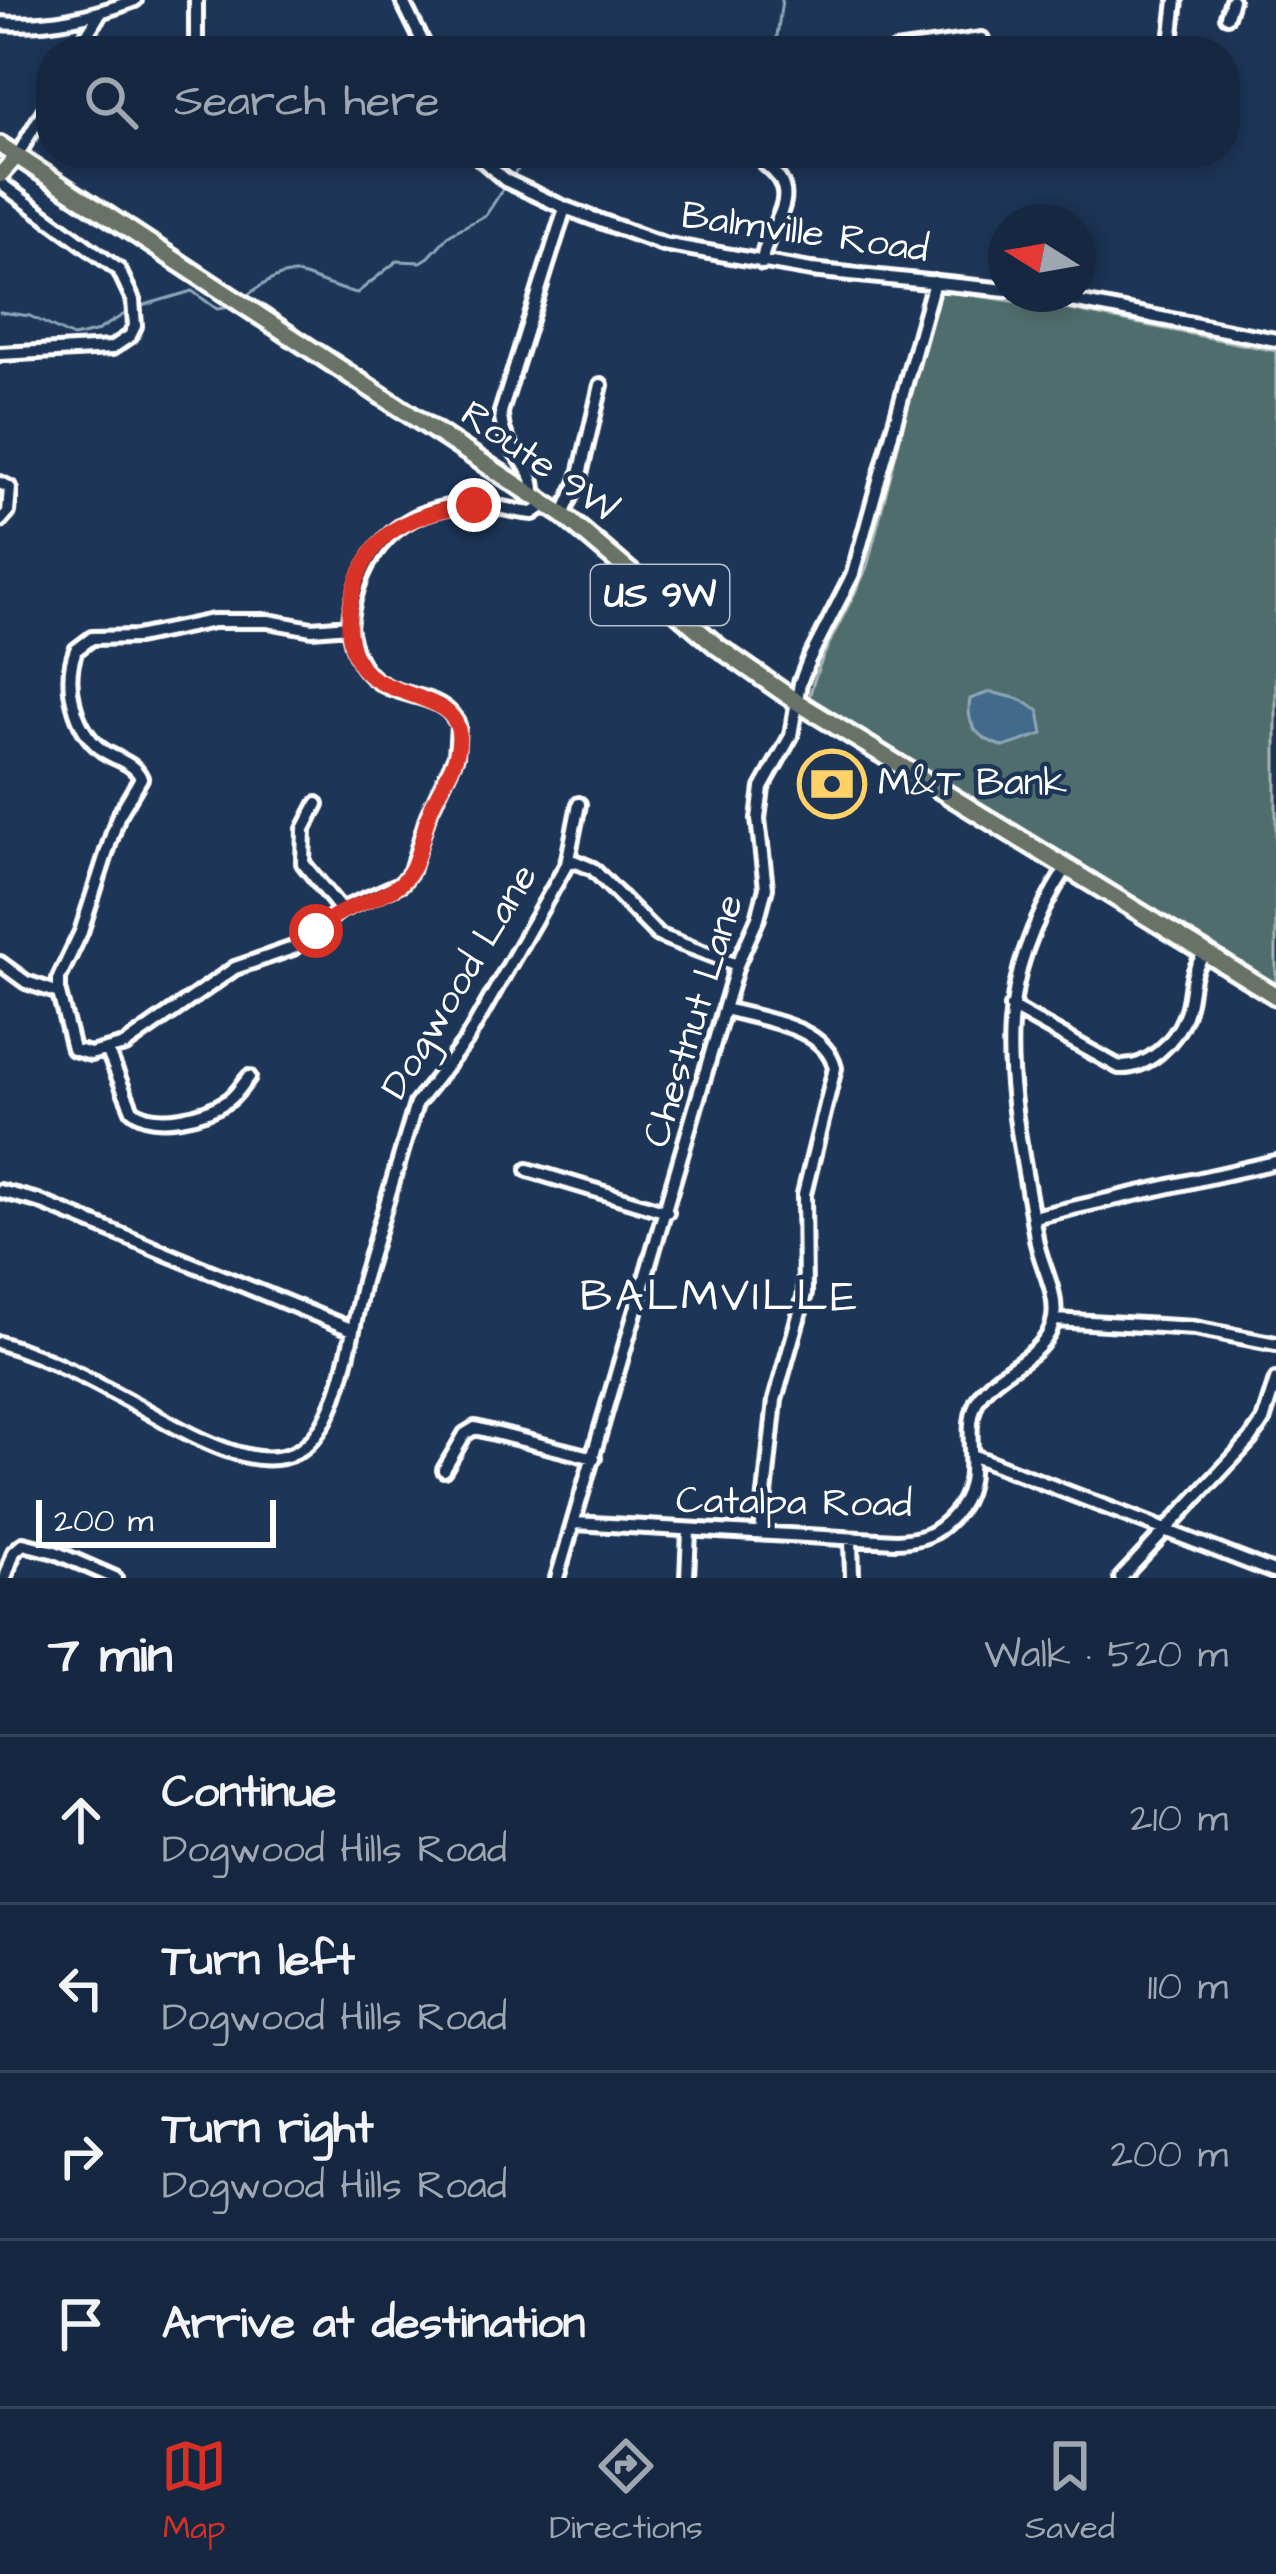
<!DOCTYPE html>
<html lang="en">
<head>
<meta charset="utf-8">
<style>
  body { margin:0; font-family:"Architects Daughter",sans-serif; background:#1f3048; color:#f1f3f6 }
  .compass { position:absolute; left:988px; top:204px; width:108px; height:108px; border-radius:50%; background:#162841; box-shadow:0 6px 18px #0003; rotate:281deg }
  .scale { position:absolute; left:36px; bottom:30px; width:240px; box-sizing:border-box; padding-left:12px; border:6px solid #fff; border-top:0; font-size:33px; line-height:42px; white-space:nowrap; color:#fff; -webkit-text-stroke:9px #1d3557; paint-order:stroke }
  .stop { position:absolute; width:36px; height:36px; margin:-27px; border:9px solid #d93025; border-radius:50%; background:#fff }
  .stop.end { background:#d93025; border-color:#fff; box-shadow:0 3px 12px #0008 }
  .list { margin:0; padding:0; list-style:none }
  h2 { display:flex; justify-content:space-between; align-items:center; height:156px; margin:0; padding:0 48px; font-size:51px }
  h2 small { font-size:39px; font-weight:400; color:#9ea6b1 }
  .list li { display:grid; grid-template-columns:78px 1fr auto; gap:36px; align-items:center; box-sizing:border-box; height:168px; padding:0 48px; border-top:3px solid #35445a }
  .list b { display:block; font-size:45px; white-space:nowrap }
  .list p { margin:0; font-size:39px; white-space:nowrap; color:#9ea6b1 }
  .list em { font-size:39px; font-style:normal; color:#9ea6b1 }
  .icon { flex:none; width:66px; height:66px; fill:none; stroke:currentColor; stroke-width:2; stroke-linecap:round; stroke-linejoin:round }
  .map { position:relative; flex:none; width:1276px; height:1578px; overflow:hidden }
  .search { position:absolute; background:#162841; box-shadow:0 6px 18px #0003; left:36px; right:36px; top:36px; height:132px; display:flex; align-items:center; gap:30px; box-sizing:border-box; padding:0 42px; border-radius:48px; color:#9ea6b1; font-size:45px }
  .sheet { height:828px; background:#162841 }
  nav { display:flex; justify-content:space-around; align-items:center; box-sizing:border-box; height:168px; border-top:3px solid #35445a; background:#162841; font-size:33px; color:#9ea6b1 }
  nav a { display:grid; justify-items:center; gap:6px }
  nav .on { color:#d93025 }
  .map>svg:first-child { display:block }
</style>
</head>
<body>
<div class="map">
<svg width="1276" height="1578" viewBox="0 0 1276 1578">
  <rect width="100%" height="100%" fill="#1d3557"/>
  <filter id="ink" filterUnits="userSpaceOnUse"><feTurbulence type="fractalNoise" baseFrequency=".00833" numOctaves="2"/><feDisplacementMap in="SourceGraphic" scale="24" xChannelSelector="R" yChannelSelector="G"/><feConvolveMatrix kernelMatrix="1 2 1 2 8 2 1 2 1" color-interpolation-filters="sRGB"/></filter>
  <g filter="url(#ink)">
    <path fill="#506d6c" stroke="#a8b6b6" stroke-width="3" d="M938,290L1065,309L1276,351V985L809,698C820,651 848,612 867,567Z"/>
    <path fill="#426b8a" stroke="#8ea6b9" stroke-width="3" d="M990,692L1020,699L1039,711L1043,734L1004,747C979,739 965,727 970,699Z"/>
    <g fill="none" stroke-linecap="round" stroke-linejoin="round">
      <path stroke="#8ea6b9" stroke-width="3" d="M775,51L782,0
        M510,178L534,153
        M245,297C301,255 298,281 357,293L397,261L421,262L429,257L450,234L486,215L505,186
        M138,307L192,291L217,309L231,307
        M0,312L30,316L73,337L95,332L128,312"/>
      <defs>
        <path id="minor" d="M402,0L427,51
          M1227,16L1232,0
          M0,23C48,27 91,17 135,0
          M77,51L99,15
          M196,51V0
          M895,51L982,39
          M1170,51L1176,0
          M474,153L505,180L565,208L663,244L811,270L1006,290
          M17,156L51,99
          M0,183L119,270L133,300L135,326L130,336L112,348L0,354
          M762,263C765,223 809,198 765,164V153
          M1036,294L1276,340
          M0,483L10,488L8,512L0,521
          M534,495C536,460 501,454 501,412L565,208
          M563,515L579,479L601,385
          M349,626C361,717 438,677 458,725L456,756L428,815L411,871L402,883L341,910L293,948L235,968L125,1045L90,1054L73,1049L59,993V978L81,932L118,817L141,778C134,762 116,760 102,750C74,729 63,682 76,650L92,638L137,637L213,621H268L312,629L349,626C358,553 399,503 478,505C497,505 515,512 533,513L546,504
          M317,804L304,829L303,863L341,910
          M567,864L579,804
          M0,963L26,982L59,993
          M1011,1007L1119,1067C1148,1069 1175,1042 1185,1016C1195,990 1186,977 1206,952
          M725,1009C762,1020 824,1025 835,1068L804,1194L805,1294L775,1400L761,1533
          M108,1052L132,1110C155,1129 205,1116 229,1100C237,1094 243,1084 249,1077
          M528,1170L667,1212
          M0,1191L38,1201L353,1330C326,1465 290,1490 167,1422C114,1393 58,1360 0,1343
          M1033,1217L1276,1162
          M1054,1320L1195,1328L1276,1344
          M353,1330L363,1281L416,1104L466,1041L567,864L574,861L593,869L658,935L737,965
          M974,1456L1276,1573
          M444,1470L465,1434L475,1428L594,1458
          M574,1523L896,1541C921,1540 934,1536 952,1517C990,1477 956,1433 980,1396C999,1366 1048,1358 1054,1318C1058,1291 1040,1264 1036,1238C1013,1091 980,1003 1067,867
          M851,1539L852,1578
          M5,1578L14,1552L23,1544L55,1552L115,1578
          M557,1578L737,965L758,918L766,888L758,819L762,788L791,736L800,683L809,660L853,574L934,282
          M687,1578L689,1531
          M1121,1578L1250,1440L1263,1421L1276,1380"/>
        <path id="major" d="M0,175L17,156"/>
        <path id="highway" d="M0,145L563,515L718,647L797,702L1276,996"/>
      </defs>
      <use href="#minor" stroke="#fff" stroke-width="20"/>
      <use href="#major" stroke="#fff" stroke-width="22"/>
      <use href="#highway" stroke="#fff" stroke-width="24"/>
      <use href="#minor" stroke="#1d3557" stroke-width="10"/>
      <use href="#major" stroke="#687266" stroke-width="14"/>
      <use href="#highway" stroke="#687266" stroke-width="15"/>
    </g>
  </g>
  <g fill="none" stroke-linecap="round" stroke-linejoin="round" filter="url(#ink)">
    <path stroke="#d93025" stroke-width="15" d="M316,931C343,904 367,906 396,887C404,882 409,875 413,867C421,850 423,831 429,814C437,788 459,766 459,738C460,693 386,699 362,668C334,631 354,561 388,534C413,516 444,508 474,505"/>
  </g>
  <defs>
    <symbol id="bank-ring" viewBox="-11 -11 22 22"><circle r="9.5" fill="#1d3557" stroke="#ffd166" stroke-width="1.5"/><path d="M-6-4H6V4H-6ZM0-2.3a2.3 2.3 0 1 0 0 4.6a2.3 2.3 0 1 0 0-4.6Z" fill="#ffd166"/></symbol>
  </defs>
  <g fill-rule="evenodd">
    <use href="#bank-ring" x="794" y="746" width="76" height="76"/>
  </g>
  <g text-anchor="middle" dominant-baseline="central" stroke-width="9" stroke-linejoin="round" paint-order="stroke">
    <rect fill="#1d3557" stroke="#bbc2cd" stroke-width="3" x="591" y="565" width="138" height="60" rx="9"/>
    <g font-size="36" font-weight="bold" fill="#fff">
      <text x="660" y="595">US 9W</text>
    </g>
    <g font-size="39" fill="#fff" stroke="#1d3557">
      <text transform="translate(805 233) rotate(8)">Balmville Road</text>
      <text transform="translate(539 462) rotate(35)">Route 9W</text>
      <text transform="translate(460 982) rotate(-59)">Dogwood Lane</text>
      <text transform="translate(694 1021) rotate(-73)">Chestnut Lane</text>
      <text transform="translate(794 1503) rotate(1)">Catalpa Road</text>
    </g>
    <g font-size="39" fill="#fff" stroke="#1d3557" text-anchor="start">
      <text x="878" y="784">M&amp;T Bank</text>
    </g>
    <g font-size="45" letter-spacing="3" fill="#fff" stroke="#1d3557">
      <text x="720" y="1297">BALMVILLE</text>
    </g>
  </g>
</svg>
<svg class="compass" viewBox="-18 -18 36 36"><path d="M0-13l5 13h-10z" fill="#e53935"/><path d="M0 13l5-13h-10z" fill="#9ea6b1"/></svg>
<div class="scale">200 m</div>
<div class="stop" style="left:316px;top:931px"></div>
<div class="stop end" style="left:474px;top:505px"></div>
<div class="search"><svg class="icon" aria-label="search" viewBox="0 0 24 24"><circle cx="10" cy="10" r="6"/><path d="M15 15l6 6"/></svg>Search here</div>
</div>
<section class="sheet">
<h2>7 min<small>Walk · 520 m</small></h2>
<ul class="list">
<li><svg class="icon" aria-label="ahead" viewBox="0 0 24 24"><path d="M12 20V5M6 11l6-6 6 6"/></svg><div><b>Continue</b><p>Dogwood Hills Road</p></div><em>210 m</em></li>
<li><svg class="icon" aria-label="left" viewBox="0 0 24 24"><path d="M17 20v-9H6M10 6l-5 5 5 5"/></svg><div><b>Turn left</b><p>Dogwood Hills Road</p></div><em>110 m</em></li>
<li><svg class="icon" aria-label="right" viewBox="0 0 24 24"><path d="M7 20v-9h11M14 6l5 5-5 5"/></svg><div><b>Turn right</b><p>Dogwood Hills Road</p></div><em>200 m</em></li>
<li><svg class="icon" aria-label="arrive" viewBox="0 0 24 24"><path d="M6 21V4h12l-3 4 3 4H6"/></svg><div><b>Arrive at destination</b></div></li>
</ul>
</section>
<nav>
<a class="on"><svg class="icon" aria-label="map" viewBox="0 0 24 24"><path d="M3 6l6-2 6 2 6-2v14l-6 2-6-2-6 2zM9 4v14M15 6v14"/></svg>Map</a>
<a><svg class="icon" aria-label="directions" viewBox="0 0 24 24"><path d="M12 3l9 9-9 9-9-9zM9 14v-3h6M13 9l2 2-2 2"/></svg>Directions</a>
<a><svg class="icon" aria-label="saved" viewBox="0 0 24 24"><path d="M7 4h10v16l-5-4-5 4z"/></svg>Saved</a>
</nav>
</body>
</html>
